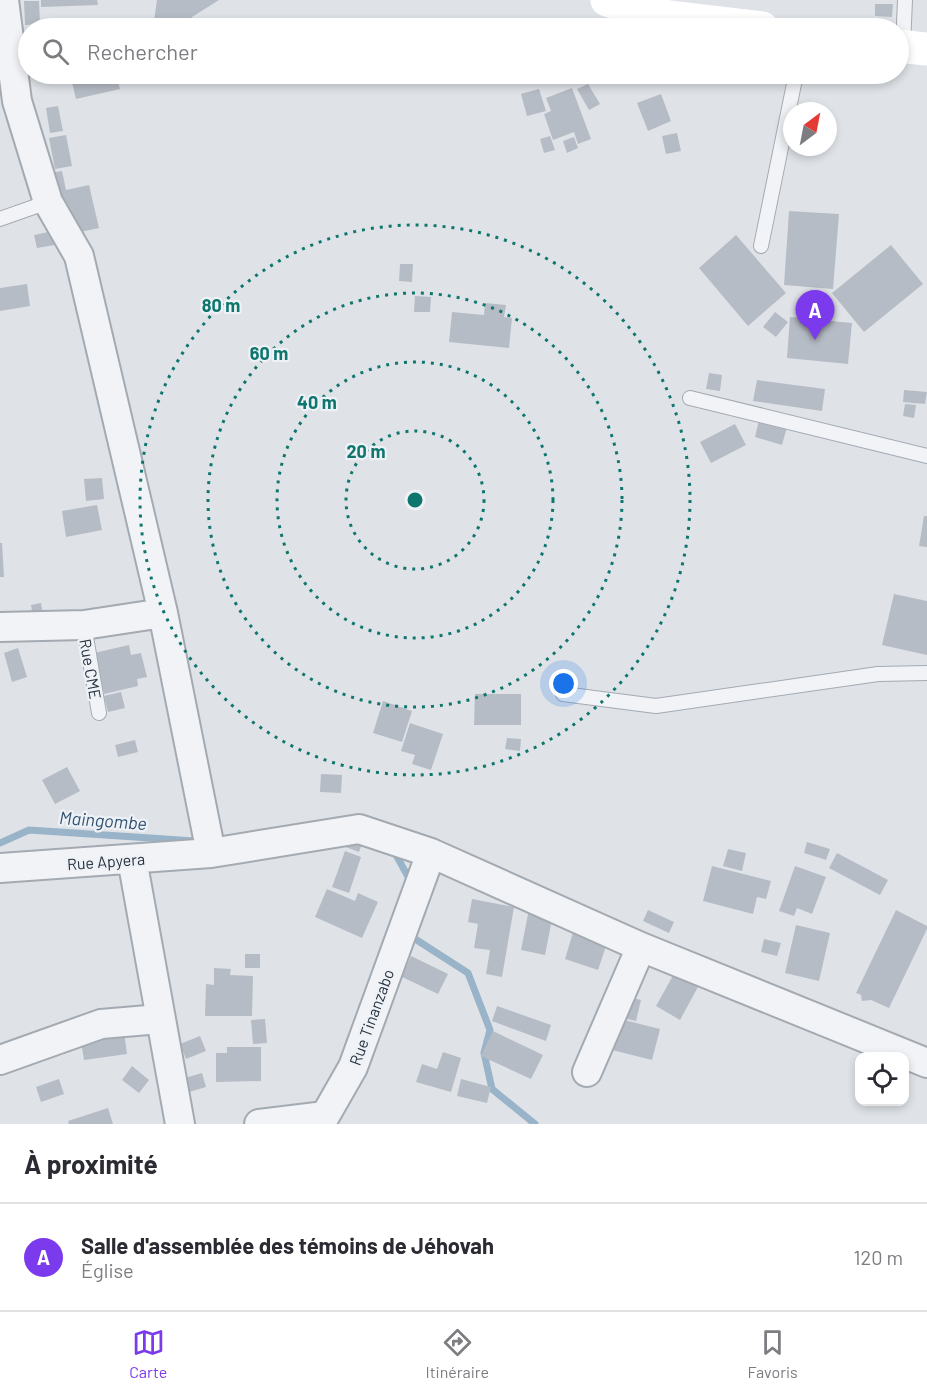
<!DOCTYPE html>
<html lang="fr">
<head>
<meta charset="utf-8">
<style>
  body { margin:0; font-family:Barlow,sans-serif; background:#f2f2f3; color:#2b2b33 }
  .controls { position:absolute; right:18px; bottom:18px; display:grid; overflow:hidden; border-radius:12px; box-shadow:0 3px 9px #0003 }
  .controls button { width:54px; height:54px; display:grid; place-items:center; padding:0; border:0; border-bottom:2px solid #e1e1e2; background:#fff; color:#2b2b33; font:30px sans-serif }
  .compass { position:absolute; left:783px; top:102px; width:54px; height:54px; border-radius:50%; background:#fff; box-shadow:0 3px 9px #0003; rotate:32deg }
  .you { position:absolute; left:564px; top:684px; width:21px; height:21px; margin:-15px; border:4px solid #fff; border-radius:50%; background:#1a73e8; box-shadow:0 0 0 9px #1a73e833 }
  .badge { display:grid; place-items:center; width:39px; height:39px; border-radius:50%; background:#7c3aed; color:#fff; font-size:20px; font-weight:700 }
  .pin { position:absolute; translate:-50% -50px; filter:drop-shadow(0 2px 3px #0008) }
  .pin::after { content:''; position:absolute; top:32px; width:21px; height:18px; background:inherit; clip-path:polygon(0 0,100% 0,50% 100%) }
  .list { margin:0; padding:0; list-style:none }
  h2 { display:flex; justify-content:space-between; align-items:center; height:78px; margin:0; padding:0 24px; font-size:26px }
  h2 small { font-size:20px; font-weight:400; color:#7c7c81 }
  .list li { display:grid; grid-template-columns:39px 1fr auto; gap:18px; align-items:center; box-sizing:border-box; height:108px; padding:0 24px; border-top:2px solid #e1e1e2 }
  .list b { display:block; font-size:22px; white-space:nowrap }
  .list p { margin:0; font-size:20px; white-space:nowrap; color:#7c7c81 }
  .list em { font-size:20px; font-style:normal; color:#7c7c81 }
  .icon { flex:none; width:33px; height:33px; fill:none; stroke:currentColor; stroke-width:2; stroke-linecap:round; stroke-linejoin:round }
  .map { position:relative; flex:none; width:927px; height:1124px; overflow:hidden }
  .search { position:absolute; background:#fff; box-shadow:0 3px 9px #0003; left:18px; right:18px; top:18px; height:66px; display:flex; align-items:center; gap:15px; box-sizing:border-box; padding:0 21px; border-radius:33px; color:#7c7c81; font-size:22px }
  .sheet { height:186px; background:#fff }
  nav { display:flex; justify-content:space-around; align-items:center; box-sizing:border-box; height:84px; border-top:2px solid #e1e1e2; background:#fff; font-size:16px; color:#7c7c81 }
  nav a { display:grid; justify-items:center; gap:3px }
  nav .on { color:#7c3aed }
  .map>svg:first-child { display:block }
</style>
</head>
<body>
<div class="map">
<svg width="927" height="1124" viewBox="0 0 927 1124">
  <rect width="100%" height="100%" fill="#dfe3e8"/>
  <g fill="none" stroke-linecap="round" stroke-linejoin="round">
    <path stroke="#99b3c9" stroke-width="7" d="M0,843L29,830L195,841
      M392,852L395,853L411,882
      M409,935L468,973L490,1030L484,1053L492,1089L535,1124"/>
  </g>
  <path fill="#b6bcc5" d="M41,0H97L98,5L41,7Z
    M157,0H219L192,17L191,28H153Z
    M24,1H39L40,24L25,25Z
    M875,4H893L892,17L875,16Z
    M40,74H56L57,81L41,83Z
    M70,74H116L120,89L76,99Z
    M182,74H197L188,81Z
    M588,84L600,104L589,110L577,89Z
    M572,88L591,139L578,144L574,132L553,140L544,114L551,111L546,98Z
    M539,89L546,111L527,116L521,94Z
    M661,94L671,121L648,131L637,103Z
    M58,106L63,131L50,133L46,108Z
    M677,133L681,151L666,154L662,136Z
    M66,135L72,166L55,169L49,138Z
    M550,136L555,150L544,153L540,139Z
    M574,137L578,148L567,153L563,141Z
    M62,171L66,190L89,185L99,228L71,234L50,173Z
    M789,211L839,214L833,289L784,285Z
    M53,231L55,245L37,248L34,235Z
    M736,235L786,293L748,326L699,268Z
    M891,245L923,284L864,332L832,293Z
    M400,264H413L412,282L399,281Z
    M27,284L30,306L0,311V288Z
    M415,296L431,297L430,312H414Z
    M485,303L506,305L504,317L512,318L509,348L449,342L452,312L484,315Z
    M802,305L823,307L822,320L852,323L848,364L787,358L790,317L801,318Z
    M775,312L788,322L776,337L763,327Z
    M709,373L722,375L720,391L706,389Z
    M757,380L825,389L822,411L753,401Z
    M904,390L927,392L925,404L903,402Z
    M905,404L916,405L914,418L903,416Z
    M759,420L787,427L782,445L755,437Z
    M735,424L746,445L711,463L700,442Z
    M102,478L104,499L86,501L84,479Z
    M97,505L102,530L66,537L62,511Z
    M924,516H927V547L919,546Z
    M0,543H2L4,577H0Z
    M894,594L927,601V655L882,645Z
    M41,603L44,622L34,623L31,605Z
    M129,645L131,655L141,653L147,677L137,679L138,686L104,694L94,653Z
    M18,648L27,677L12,682L4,653Z
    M121,692L125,708L108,712L104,696Z
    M475,694H521V725H474Z
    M383,701L412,711L402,742L373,733Z
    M410,723L443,734L431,770L412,764L415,755L401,751Z
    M507,738L521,739L520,751L505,749Z
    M135,740L138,752L118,757L115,745Z
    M67,767L80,791L55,804L42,780Z
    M321,774L342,775L341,793L320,792Z
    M364,838L359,852L343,846Z
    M807,842L830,849L826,860L804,853Z
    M728,849L746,853L742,871L723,866Z
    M345,851L361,857L349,893L332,887Z
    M837,853L888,880L880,895L829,868Z
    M712,866L771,881L766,899L757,897L753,914L703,901Z
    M795,866L826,877L812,914L797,908L794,916L779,911Z
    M327,889L355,901L358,893L378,902L362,938L315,917Z
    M472,899L514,907L502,977L486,974L490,950L474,948L478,924L468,922Z
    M530,904L554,909L545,955L521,950Z
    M648,910L674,922L669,933L643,921Z
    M896,910L927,926V929L889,1008L871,1000L862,1001L861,995L856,993Z
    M796,925L830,933L819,981L785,973Z
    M575,926L609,937L598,970L565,959Z
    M764,939L781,943L777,956L761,952Z
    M245,954H260V968H245Z
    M411,956L448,974L438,994L402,977Z
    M214,968L231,969L230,975L253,976L252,1016H205L206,984L214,985Z
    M675,972L699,985L680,1020L656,1006Z
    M621,995L641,1000L636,1021L615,1016Z
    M497,1006L551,1025L546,1041L492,1021Z
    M608,1016L660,1029L652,1060L600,1047Z
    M122,1017L127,1054L84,1060L80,1035Z
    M265,1019L267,1043L253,1044L251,1020Z
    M493,1031L543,1055L531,1079L481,1056Z
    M200,1036L206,1051L186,1059L180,1044Z
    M227,1047H261V1081L216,1082V1053H227Z
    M443,1052L461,1058L451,1092L416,1082L422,1064L437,1069Z
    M132,1066L149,1080L139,1093L122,1080Z
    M202,1073L206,1087L189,1092L185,1078Z
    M59,1079L64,1094L41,1102L36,1087Z
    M461,1079L491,1087L487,1103L457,1096Z
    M108,1108L113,1124H69L68,1121Z"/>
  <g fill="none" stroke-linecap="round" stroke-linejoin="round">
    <defs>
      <path id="lane" d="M903,46L905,0
        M0,219L48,202
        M761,246L796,74
        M690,398L927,456
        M84,625L99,713
        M563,694L656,706L878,674L927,673"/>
      <path id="street" d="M4,0L17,101L48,202L79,256L163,613L211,853
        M0,627L84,625L163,613
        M132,859L180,1124
        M0,868L211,853L359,829L431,853L641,947L927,1063
        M0,1060L101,1024L160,1019
        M587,1072L641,947
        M259,1124L325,1116L353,1067L431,853"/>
    </defs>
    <use href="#lane" stroke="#a4aab2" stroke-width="16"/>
    <use href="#street" stroke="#a4aab2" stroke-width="32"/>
    <use href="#lane" stroke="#f1f3f6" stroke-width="14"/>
    <use href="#street" stroke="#f1f3f6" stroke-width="28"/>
    <path stroke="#fff" stroke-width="33" d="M607,0L669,17L762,28
      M898,46L927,49"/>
  </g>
  <g fill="none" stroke="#0f766e" stroke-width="3" stroke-dasharray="3 6">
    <circle cx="415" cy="500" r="69"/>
    <circle cx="415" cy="500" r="138"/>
    <circle cx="415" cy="500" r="207"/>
    <circle cx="415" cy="500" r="275"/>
  </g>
  <g text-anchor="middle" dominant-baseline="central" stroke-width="4.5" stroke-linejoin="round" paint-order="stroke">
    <g font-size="16" fill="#27313f" stroke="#eef2f6">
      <text transform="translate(91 669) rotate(80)">Rue CME</text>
      <text transform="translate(106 861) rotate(-4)">Rue Apyera</text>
      <text transform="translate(371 1017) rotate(-70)">Rue Tinanzabo</text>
    </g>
    <g font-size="18" font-style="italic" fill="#315273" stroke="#eef2f6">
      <text transform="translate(103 820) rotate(4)">Maingombe</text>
    </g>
  </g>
  <circle cx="415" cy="500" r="9" fill="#0f766e" stroke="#eef2f6" stroke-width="3"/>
  <g font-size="18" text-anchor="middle" font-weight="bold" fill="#0f766e" stroke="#eef2f6" stroke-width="4.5" stroke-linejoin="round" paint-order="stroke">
    <text x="221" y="312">80 m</text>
    <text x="269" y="360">60 m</text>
    <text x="317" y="409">40 m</text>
    <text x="366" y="458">20 m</text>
  </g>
</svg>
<div class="controls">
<button><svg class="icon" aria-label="locate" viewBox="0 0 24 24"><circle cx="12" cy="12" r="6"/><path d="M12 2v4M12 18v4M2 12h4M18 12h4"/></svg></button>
</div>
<svg class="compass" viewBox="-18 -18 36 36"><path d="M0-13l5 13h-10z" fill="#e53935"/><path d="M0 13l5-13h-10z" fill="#7c7c81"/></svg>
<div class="you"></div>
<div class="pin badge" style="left:815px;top:340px">A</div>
<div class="search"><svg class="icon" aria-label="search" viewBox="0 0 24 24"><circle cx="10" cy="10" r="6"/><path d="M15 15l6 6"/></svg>Rechercher</div>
</div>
<section class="sheet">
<h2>À proximité<small></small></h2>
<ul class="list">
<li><span class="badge">A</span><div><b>Salle d'assemblée des témoins de Jéhovah</b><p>Église</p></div><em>120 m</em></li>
</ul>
</section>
<nav>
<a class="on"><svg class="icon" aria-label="map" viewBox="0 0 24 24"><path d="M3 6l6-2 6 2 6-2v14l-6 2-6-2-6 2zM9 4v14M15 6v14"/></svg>Carte</a>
<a><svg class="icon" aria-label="directions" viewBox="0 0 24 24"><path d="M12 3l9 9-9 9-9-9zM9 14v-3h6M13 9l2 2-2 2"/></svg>Itinéraire</a>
<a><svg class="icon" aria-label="saved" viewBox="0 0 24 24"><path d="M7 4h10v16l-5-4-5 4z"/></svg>Favoris</a>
</nav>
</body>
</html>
